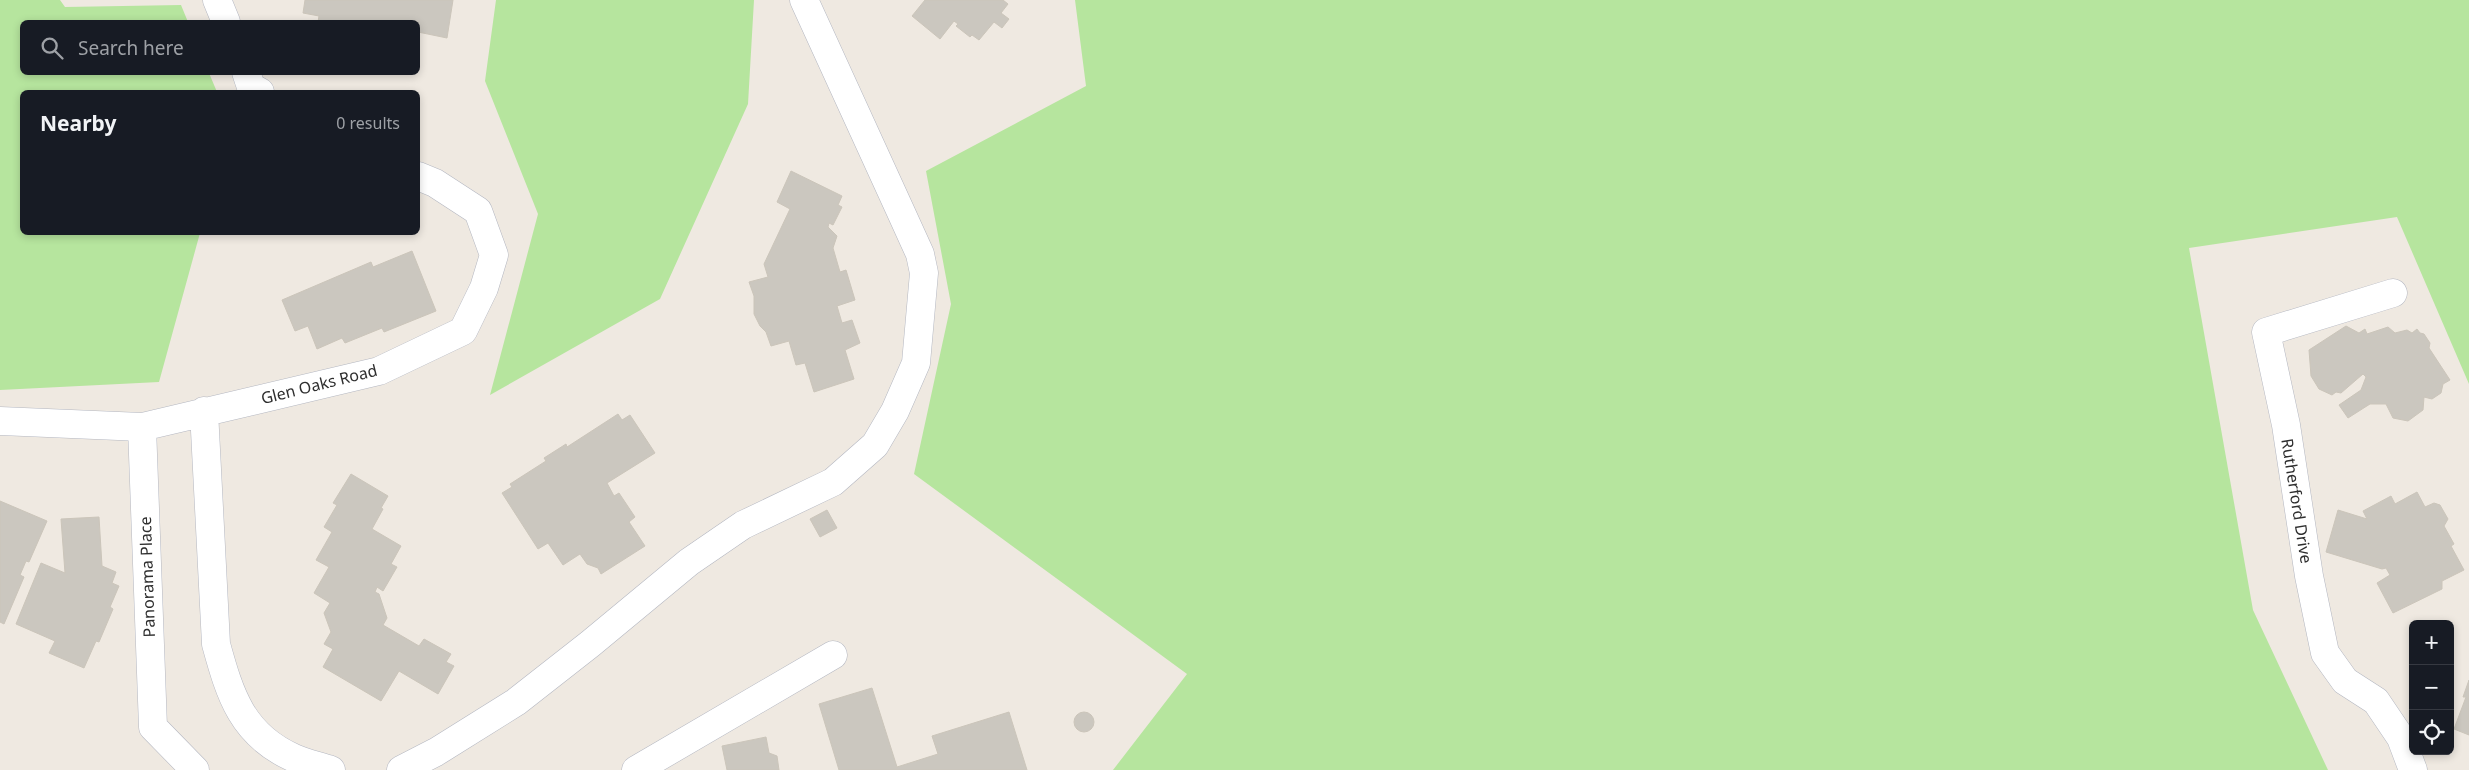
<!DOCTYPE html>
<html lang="en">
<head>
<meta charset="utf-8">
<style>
  body { margin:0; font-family:"Noto Sans",sans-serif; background:#20242c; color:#f1f3f6 }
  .controls { position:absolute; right:15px; bottom:15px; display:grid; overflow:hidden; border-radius:8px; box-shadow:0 2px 8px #0003 }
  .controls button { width:45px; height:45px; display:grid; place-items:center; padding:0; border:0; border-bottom:1px solid #363941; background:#171b24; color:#f1f3f6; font:25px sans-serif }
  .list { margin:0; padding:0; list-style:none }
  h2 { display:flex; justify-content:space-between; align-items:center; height:65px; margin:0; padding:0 20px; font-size:21px }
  h2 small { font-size:16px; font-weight:400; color:#9ea1a6 }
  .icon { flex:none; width:28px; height:28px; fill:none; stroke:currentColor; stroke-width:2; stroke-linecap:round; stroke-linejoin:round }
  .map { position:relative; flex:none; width:2469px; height:770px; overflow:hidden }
  .search { position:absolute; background:#171b24; box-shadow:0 2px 8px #0003; left:20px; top:20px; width:400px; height:55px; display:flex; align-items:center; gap:12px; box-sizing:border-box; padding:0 18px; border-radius:8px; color:#9ea1a6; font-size:19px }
  .panel { position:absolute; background:#171b24; box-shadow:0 2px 8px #0003; left:20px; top:90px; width:400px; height:145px; border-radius:8px }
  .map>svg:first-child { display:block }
</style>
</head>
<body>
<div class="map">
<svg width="2469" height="770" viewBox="0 0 2469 770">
  <rect width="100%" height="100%" fill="#efe9e1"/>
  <path fill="#b6e59e" d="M0,0H60L65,7L181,5L188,22H22V72L209,73L217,92H22V232L200,233L159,382L0,390Z
    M496,0H754L748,104L660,299L490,395L538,214L485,81Z
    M1075,0H2469V384L2397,217L2189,248L2253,610L2328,770H1113L1187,674L914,474L951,304L926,171L1086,86Z"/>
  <path fill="#cbc7bf" stroke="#cbc5ba" d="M305,0H453L447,38L418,32V22H318L319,16L303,13Z
    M925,0H1003L1008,4L1001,13L1009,19L1002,28L994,22L979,40L972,35L970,37L956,26L958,24L954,21L940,39L912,16Z
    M791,171L842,196L838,205L842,207L833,225L829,223L828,227L837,236L833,248L840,272L846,270L855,300L837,306L842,323L852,320L860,343L845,350L854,379L814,392L805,363L796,365L789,341L771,346L766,332L760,326L754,314V296L749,282L768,277L764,264L790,209L777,202Z
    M412,251L436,311L384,332L382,328L345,343L342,338L317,349L308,326L295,331L282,300L371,262L373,267Z
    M2346,326L2359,333L2365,329L2367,334L2388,327L2395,333L2407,330L2412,333L2417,329L2420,333L2424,334L2430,343L2429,348L2450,380L2443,384L2441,393L2432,399L2424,397L2423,410L2408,421L2393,418L2386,404H2370L2348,418L2339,405L2361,390L2366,377L2363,374L2341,393L2336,392L2332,395L2319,389L2311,376L2309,350Z
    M618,414L622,420L630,415L655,453L607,483L614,496L619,493L635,517L629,522L645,546L601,574L598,568L587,564L580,554L563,565L548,543L538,549L502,493L512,487L510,484L546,461L544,458L566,444L567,447Z
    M351,474L388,496L381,508L383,509L372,529L401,546L391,564L397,567L383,591L377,587L375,592L379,594L387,618L383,625L419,646L424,639L451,654L446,662L454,666L438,694L399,671L381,701L323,667L333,649L324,644L331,632L324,613L330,603L314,593L329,567L316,560L332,532L324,527L337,505L333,503Z
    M2417,492L2425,507L2434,503L2440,505L2448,519L2444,526L2454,544L2451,546L2464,570L2442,581V589L2393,613L2377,583L2390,575L2386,568L2382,569L2326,552L2338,510L2367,519L2363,511L2391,496L2395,504Z
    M0,501L47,521L29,562L26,561L20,575L24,577L4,624L0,622Z
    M827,510L837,528L820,537L810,519Z
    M99,517L102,566L116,572L112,583L119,586L110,607L113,609L99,642L96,641L84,668L49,653L55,641L16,624L41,563L65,573L61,519Z
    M2469,680V735L2454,729L2466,697H2463Z
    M872,688L897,767L938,754L932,736L1009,712L1027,770H839L819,704Z
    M1074 722a10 10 0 1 1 20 0a10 10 0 1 1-20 0Z
    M766,737L769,753L777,756L779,770H727L722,746Z"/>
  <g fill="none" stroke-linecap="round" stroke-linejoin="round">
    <defs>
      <path id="minor" d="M217,0L226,22
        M246,72L251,87L260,92
        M2393,293L2266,332L2286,425L2309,576L2325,653L2345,681L2376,701L2401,738L2413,770
        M204,411L216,644C230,695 242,735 294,758C305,763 319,766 331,770
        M0,421L142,427L379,371L463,331L484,288L494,255L478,211L435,183L418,176
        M142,427L153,727L195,770
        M401,770L436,752L516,702L590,644L689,562L743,525L833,482L875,445L895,411L916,363L924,273L920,254L900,210L804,0
        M636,770L833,655"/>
    </defs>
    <use href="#minor" stroke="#b4b7c1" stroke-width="29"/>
    <use href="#minor" stroke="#fff" stroke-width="28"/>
  </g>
  <g text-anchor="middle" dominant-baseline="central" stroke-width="4" stroke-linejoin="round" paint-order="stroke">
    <g font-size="16" fill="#2e2e2e" stroke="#fff">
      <text transform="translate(319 384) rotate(-14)">Glen Oaks Road</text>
      <text transform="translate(2297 501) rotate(81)">Rutherford Drive</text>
      <text transform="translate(147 577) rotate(-92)">Panorama Place</text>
    </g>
  </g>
</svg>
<div class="controls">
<button>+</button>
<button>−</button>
<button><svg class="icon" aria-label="locate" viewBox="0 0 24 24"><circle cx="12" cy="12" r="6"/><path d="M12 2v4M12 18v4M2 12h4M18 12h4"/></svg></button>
</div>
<div class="search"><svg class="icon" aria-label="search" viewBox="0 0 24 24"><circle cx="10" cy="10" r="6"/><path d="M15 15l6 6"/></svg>Search here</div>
<section class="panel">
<h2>Nearby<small>0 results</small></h2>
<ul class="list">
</ul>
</section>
</div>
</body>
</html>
